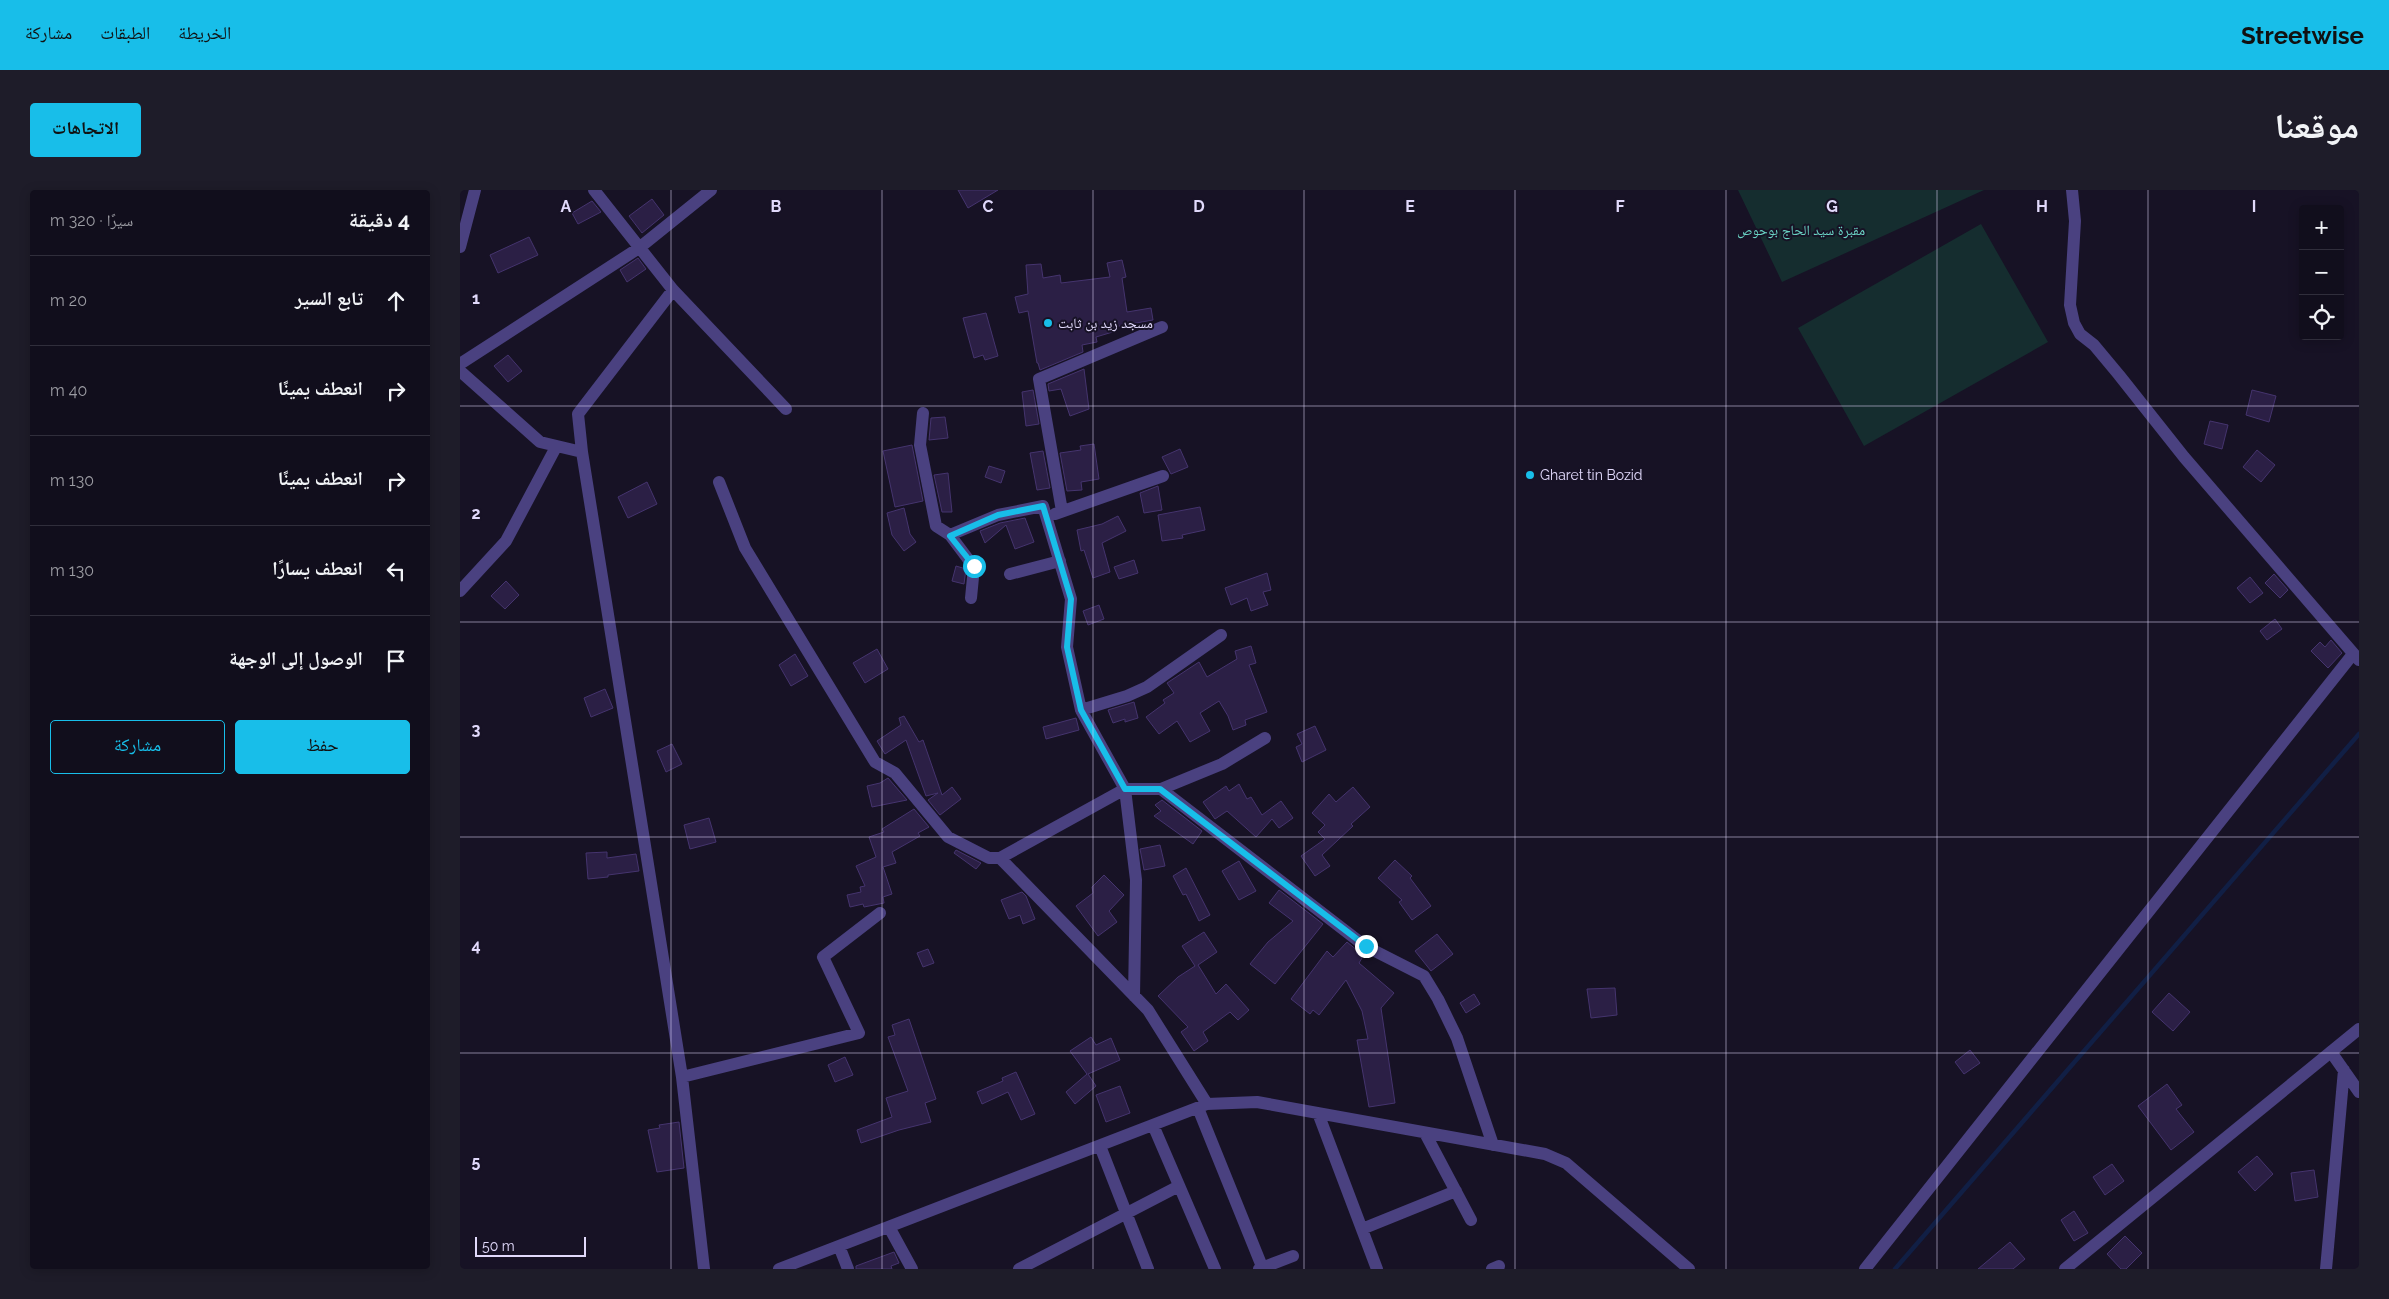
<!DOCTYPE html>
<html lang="ar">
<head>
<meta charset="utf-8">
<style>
  body { margin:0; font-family:Raleway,"Noto Naskh Arabic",sans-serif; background:#1e1c29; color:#f1f3f6; direction:rtl }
  .controls { position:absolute; right:15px; top:15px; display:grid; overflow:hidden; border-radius:5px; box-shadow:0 2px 12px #0003 }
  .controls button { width:45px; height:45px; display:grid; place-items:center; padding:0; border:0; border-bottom:1px solid #302e3b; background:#110e1c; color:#f1f3f6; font:25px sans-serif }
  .scale { position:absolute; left:15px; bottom:12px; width:111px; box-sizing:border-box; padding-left:5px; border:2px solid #e1d9fb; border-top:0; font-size:14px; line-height:18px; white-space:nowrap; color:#e1d9fb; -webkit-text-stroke:4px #171225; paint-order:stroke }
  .stop { position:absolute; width:15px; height:15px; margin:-11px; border:4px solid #18bee9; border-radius:50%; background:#fff }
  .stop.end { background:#18bee9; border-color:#fff; box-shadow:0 1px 5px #0008 }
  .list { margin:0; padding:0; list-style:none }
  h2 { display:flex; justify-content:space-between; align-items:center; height:65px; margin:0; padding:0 20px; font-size:21px }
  h2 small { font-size:16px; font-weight:400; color:#9c9ca3 }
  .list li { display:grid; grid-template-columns:32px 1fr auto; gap:15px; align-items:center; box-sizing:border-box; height:90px; padding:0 20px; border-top:1px solid #302e3b }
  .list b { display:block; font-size:19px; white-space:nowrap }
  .list em { font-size:16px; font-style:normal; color:#9c9ca3 }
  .actions { display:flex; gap:10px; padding:15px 20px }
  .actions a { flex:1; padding:11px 0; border:1px solid #18bee9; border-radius:5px; text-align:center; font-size:18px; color:#18bee9 }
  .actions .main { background:#18bee9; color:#111 }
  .icon { flex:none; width:28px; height:28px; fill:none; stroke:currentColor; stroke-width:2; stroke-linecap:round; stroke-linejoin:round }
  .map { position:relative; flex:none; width:1899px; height:1079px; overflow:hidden; direction:ltr; border-radius:5px }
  header { display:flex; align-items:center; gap:30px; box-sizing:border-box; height:70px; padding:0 25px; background:#18bee9; color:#111 }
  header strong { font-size:24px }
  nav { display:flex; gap:28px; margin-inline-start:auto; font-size:18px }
  .intro { display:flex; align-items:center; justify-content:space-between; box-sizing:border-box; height:120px; padding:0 30px }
  h1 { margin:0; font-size:35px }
  .button { padding:12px 22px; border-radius:5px; background:#18bee9; color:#111; font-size:18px; font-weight:700 }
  main { display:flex; gap:30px; padding:0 30px }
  aside { flex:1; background:#110e1c; border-radius:5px; box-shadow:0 2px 12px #0003 }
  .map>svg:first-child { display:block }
</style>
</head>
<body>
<header>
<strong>Streetwise</strong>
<nav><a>الخريطة</a><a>الطبقات</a><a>مشاركة</a></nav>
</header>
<div class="intro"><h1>موقعنا</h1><a class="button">الاتجاهات</a></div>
<main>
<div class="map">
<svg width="1899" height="1079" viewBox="0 0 1899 1079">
  <rect width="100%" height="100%" fill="#171225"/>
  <path fill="#152d2f" d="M1278,0H1524L1322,92Z
    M1521,34L1588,152L1404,256L1338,138Z"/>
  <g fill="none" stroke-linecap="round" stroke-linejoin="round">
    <path stroke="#111f45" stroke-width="4.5" d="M1435,1079L1899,544"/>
  </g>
  <path fill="#2b1f45" stroke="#45346e" d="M498,0H538L508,18Z
    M192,9L204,25L182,43L169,26Z
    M132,11L141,22L118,34L112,23Z
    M69,47L78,65L38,83L30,65Z
    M178,68L186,79L167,92L160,80Z
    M662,70L666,87L662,88L667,122L691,118L693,130L654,137L656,141L636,147L637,152L622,155L623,162L580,180L578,173H577L568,121L559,123L555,107L568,104L566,75L581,74L583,88L600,85L601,93L650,87L647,73Z
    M526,123L538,166L525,170L523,165L514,168L503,128Z
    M48,165L62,181L48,192L34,176Z
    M624,179L629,219L610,226L601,199L589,201L588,194Z
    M573,200L579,234L566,236L562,202Z
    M1792,200L1816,206L1809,232L1786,225Z
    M485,227L488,248L469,250L471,228Z
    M1750,231L1768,235L1762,259L1744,254Z
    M634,254L639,289L621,292L622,300L607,301L600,263L621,260L620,256Z
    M452,255L463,311L435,317L423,261Z
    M720,259L728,277L711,284L702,267Z
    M1797,260L1815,275L1801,292L1783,277Z
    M583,261L590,298L577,300L570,263Z
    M529,276L545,281L541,293L525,287Z
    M488,283L492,322H482L474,285Z
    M187,292L197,314L168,328L158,307Z
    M698,296L702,320L684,323L680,303Z
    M740,317L745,340L722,345L723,348L702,351L698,325Z
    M444,318L450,344L456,352L444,361L432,345L427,323Z
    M658,326L666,341L642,353L650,382L633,388L624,360L621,361L617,340L642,334Z
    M565,328L574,352L555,359L546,335L525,353L520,341L540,333Z
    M674,370L678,383L659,389L654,377Z
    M496,376L506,379L504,394L492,391Z
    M807,383L811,400L803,402L808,415L791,421L787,408L771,415L765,398Z
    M1814,384L1828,400L1820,408L1805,393Z
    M1790,387L1803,403L1790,413L1777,398Z
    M46,391L59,405L45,419L31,406Z
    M639,415L644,429L628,435L623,421Z
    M1815,429L1822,439L1807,450L1800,441Z
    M1871,450L1882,463L1868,478L1851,461L1860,452L1865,457Z
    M791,456L796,473L789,475L807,522L785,530L786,535L773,540L768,526L759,511L740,523L750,541L730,552L717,531L699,544L686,527L705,513L703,510L714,503L707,493L739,472L747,487L777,469L775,461Z
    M417,459L428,479L405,493L393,473Z
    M335,464L348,486L331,496L319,475Z
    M145,499L153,518L131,527L124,508Z
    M674,512L678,528L665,532V529L653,533L648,520Z
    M444,526L459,552L463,550L482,605L492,597L501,609L480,625L468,610L478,603L466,606L446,550L425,564L417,551L441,535L439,528Z
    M616,528L619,540L586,549L583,537Z
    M855,536L866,560L842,572L836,557L842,554L837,544Z
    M212,554L222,574L206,582L197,561Z
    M428,588L447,610L412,617L407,596L420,593Z
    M779,594L787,609L791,607L802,625L821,611L833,628L819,638L812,629L796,647L767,621L755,629L743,612L766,596L769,601Z
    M893,597L910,617L891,634L893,636L862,665L870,676L855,686L841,666L865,649L858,642L865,635L852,623L869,604L876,612Z
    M702,610L742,641L733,654L694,626L701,621L695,615Z
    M454,619L469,637L458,643L460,646L432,662L436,673L423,677L432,704L423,707L424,713L404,717L403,714L390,717L387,705L401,702L400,697L405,696L396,676L416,667L409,647L424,642L422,639Z
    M249,628L256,652L230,659L224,635Z
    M700,655L705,676L684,680L680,659Z
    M496,660L521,673L516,679L494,663Z
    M147,662V668L176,664L179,681L148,685V687L128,689L126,663Z
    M935,670L952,686L950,688L971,716L952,730L939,712L942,710L918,688Z
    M779,671L796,701L779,710L762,681Z
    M726,678L750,725L739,731L726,704L723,705L713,686Z
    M644,685L664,705L649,721L657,732L638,746L616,716L633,703L632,697Z
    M819,700L863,734L815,794L790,774L808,752L833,731L809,713Z
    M562,702L566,706L575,729L563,734L560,725L549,729L541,710Z
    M744,742L757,762L738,775L756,804L766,794L789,820L778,830L770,822L743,842L748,851L734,861L721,842L728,837L698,806L718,787L735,776L722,756Z
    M977,744L993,764L971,781L955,761Z
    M887,752L898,761L896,763L902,768L899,773L934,803L921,818L935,913L909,917L897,850L908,849L902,821L886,790L859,825L853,820L850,824L831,809L867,761L873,767Z
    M468,759L474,773L463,777L457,763Z
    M1155,798L1157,825L1131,828L1127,799Z
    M1709,803L1730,822L1713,841L1692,822Z
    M1014,804L1020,814L1006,823L1000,813Z
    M449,829L476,909L465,913L471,932L439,940L401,953L397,940L432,927L426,908L448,901L428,847L435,845L432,835Z
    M631,847L636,855L651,848L660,870L628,884L636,896L615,914L606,902L627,884L610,861Z
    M1510,860L1520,873L1504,884L1495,872Z
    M385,867L393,885L375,892L368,875Z
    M556,882L575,924L561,930L548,902L522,914L517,902L543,891L542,888Z
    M1707,894L1722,915L1716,919L1734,942L1711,960L1678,916Z
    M660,896L670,923L646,932L636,905Z
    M219,932L224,978L197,982L188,940L200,938L199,935Z
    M1797,966L1813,984L1795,1001L1778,982Z
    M1652,974L1664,991L1645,1005L1633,987Z
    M1854,980L1858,1007L1835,1011L1831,983Z
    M1614,1021L1628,1043L1614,1051L1601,1030Z
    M1665,1046L1682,1063L1666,1079H1661L1647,1064Z
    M1550,1052L1565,1069L1553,1079H1518Z
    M434,1062L439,1073L431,1076L432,1079H396V1076Z"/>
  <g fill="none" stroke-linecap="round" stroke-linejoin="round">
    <path stroke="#4a4180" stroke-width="12" d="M134,0L213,100L326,219
      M1612,0L1615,31L1610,115L1614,133L1620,144L1634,155L1659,185L1724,267L1899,470
      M0,57L15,0
      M0,174L179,58L251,0
      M0,181L80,252L122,262L118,224L213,100
      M463,223L460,255L476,336L490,345L514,377L511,408
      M122,262L222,887L244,1079
      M259,292L285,358L415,572L435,583L488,647L529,668H540L665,599H701L905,756L964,786L978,809L997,848L1033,955
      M602,321L579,189L702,137
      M595,324L703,286
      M490,345L538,325L583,316L611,409L607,457L621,520L665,599L676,690L674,806
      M550,384L600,371
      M0,401L46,351L96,257
      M621,520L667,506L687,497L761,445
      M701,599L762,574L805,548
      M540,668L688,820L747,914
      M1871,862L1899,902
      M222,887L399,843L363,767L420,723
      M738,918L803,1079
      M858,923L917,1079
      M693,935L755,1079
      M965,943L1011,1030
      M640,956L688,1079
      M429,1037L452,1079
      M902,1039L996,1001
      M379,1056L388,1079
      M319,1079L747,914L797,912L1085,964L1106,973L1229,1079
      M559,1079L719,996
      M799,1079L833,1066
      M1032,1079L1039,1076
      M1405,1079L1893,464
      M1866,1079L1884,880"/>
    <path stroke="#4a4180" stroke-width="12" d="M1605,1079L1899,839"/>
  </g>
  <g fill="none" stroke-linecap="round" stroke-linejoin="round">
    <path stroke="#18bee9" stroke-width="6" d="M514,376L490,346L538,325L583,316L611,409L607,457L621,520L665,599H700L906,756"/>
  </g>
  <path fill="none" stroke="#e1d9fb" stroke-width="1" stroke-opacity="0.55" d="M211,0V1079M422,0V1079M633,0V1079M844,0V1079M1055,0V1079M1266,0V1079M1477,0V1079M1688,0V1079M0,216H1899M0,432H1899M0,647H1899M0,863H1899"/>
  <g fill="#18bee9" stroke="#171225" stroke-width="2">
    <circle cx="588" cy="133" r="5"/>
    <circle cx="1070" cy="285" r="5"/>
  </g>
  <g text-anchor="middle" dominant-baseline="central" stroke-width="4" stroke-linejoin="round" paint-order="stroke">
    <g font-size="14" fill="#6bd5c6" stroke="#171225">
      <text x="1341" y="40">مقبرة سيد الحاج بوحوص</text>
    </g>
    <g font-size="14" fill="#e1d9fb" stroke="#171225" text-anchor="start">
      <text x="598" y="133">مسجد زيد بن ثابت</text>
      <text x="1080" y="285">Gharet tin Bozid</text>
    </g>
  </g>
  <g font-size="16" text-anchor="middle" font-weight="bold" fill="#e1d9fb" stroke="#171225" stroke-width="4" stroke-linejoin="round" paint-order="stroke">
    <text x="106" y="22">A</text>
    <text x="316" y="22">B</text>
    <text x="528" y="22">C</text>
    <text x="739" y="22">D</text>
    <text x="950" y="22">E</text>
    <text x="1160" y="22">F</text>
    <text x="1372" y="22">G</text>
    <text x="1582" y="22">H</text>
    <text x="1794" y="22">I</text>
    <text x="16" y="114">1</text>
    <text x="16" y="329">2</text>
    <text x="16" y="545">3</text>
    <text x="16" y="761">4</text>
    <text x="16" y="977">5</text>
  </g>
</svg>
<div class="controls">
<button>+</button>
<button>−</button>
<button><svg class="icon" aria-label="locate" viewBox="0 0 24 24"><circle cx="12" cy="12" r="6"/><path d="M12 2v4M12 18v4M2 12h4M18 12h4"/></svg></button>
</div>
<div class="scale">50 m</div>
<div class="stop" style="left:514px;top:376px"></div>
<div class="stop end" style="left:906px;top:756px"></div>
</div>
<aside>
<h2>4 دقيقة<small>سيرًا · 320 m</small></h2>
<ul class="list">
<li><svg class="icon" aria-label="ahead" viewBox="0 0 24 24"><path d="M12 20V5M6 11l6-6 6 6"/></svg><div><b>تابع السير</b></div><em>20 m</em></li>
<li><svg class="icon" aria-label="right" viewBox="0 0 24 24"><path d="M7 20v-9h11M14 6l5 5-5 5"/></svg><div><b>انعطف يمينًا</b></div><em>40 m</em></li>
<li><svg class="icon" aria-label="right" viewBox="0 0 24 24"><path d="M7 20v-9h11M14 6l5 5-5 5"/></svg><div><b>انعطف يمينًا</b></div><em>130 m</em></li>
<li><svg class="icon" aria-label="left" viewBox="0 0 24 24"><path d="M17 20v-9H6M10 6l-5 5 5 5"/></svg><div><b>انعطف يسارًا</b></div><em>130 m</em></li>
<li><svg class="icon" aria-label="arrive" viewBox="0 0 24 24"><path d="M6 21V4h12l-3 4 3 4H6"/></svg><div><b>الوصول إلى الوجهة</b></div></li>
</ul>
<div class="actions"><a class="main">حفظ</a><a>مشاركة</a></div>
</aside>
</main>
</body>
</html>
